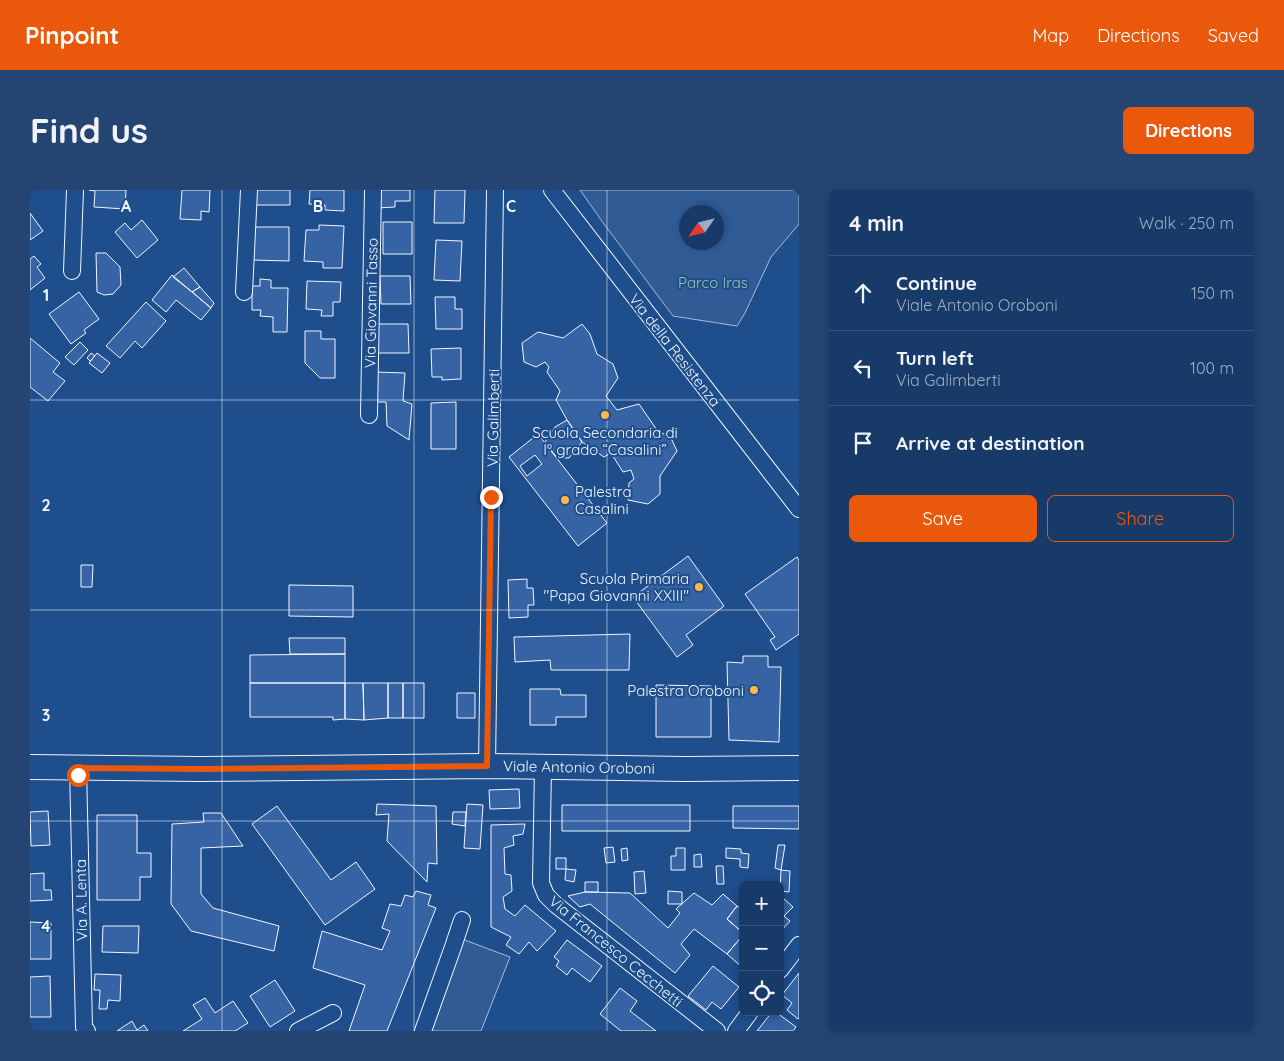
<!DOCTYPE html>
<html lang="en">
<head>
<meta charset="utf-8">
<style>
  body { margin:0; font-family:Quicksand,sans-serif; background:#244571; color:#f1f3f6 }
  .controls { position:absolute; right:15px; bottom:15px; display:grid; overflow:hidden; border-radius:8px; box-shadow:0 2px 8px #0003 }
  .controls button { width:45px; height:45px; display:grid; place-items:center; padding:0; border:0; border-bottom:1px solid #36547d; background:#173a69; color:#f1f3f6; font:25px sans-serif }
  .compass { position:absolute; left:649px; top:15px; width:45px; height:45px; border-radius:50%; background:#173a69; box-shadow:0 2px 8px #0003; rotate:235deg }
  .stop { position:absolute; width:15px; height:15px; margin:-11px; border:4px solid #ea580c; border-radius:50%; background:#fff }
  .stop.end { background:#ea580c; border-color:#fff; box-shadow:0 1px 5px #0008 }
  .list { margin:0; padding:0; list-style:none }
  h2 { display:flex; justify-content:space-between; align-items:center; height:65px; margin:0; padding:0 20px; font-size:21px }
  h2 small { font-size:16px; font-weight:400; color:#9eadc0 }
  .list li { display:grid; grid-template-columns:32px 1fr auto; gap:15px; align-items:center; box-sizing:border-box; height:75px; padding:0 20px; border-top:1px solid #36547d }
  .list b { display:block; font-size:19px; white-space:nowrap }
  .list p { margin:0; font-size:16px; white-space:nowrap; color:#9eadc0 }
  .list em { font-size:16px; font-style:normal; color:#9eadc0 }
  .actions { display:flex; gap:10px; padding:15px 20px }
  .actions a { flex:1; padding:11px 0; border:1px solid #ea580c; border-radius:8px; text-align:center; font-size:18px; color:#ea580c }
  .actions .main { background:#ea580c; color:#fff }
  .icon { flex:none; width:28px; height:28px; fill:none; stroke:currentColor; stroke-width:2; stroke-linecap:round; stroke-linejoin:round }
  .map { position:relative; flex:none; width:769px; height:841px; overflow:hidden; border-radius:8px }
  header { display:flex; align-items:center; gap:30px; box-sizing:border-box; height:70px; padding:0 25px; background:#ea580c; color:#fff }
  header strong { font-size:24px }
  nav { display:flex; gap:28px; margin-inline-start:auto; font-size:18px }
  .intro { display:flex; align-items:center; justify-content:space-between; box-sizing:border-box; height:120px; padding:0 30px }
  h1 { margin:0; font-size:35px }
  .button { padding:12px 22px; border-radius:8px; background:#ea580c; color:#fff; font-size:18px; font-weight:700 }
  main { display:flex; gap:30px; padding:0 30px }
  aside { flex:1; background:#173a69; border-radius:8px; box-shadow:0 2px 8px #0003 }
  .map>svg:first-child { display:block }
</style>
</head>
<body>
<header>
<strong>Pinpoint</strong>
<nav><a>Map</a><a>Directions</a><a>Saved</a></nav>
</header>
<div class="intro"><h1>Find us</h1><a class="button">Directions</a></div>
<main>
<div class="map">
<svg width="769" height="841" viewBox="0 0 769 841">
  <rect width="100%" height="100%" fill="#1f4e8c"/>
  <path fill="#305b95" stroke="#a8bbd7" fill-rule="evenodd" d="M550,0H769V34L741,67L715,123L707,136L643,126L574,34ZM656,22H686V52H656Z
    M432,749L480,767L451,841H398Z"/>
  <path fill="#3563a3" stroke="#f2f6ff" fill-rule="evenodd" d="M59,0H96L95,19L64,17L65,1Z
    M152,0H180L179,22L171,21V30L150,29Z
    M223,0H260V15H223Z
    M280,0H314V21L295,20V15L279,14Z
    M348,0H380V11H365V17L348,18Z
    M405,0H435L434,33H404Z
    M0,23L13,41L0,50Z
    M112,30L128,50L107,68L85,42L95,33L101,40Z
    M353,32H382V64H353Z
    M289,35L314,36L312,78H293V72L274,71L276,40H289Z
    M223,37H259V71L223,70Z
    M406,50L432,51L430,91L404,90Z
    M66,63H76L90,77L91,95L83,104L74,105L67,102Z
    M4,66L11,74L7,77L15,88L0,100V69Z
    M154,78L170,97L162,102L143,87Z
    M142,85L181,118L171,130L146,110L136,122L122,110Z
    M350,86H380L381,114H351Z
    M230,89L241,90V98H258L257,142H243V127L230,126L231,120H222V96H230Z
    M277,91L311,92L310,112H303V126H291L292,120L276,119Z
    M170,97L184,113L181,118L162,102Z
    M49,102L69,129L54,140L56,143L41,154L19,124Z
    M405,107H425V119H432V139H406Z
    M116,112L136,131L112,158L105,151L90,168L76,156Z
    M347,134H378L379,163H348Z
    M552,134L560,144L567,164L583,174L588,188L576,206L587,220L609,214L627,240L641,248L647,261L630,286V304L618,314L598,310L599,293L604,289L601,280L593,282L581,263L574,267L552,252L537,230L526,210L530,201L517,182L519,177L515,172L506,177L494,172L492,153L508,142L533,148Z
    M275,141H291V149H305V188H290L275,173Z
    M0,148L30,173L23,182L35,191L18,211L0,197Z
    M50,152L58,160L44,175L35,167Z
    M431,158V189L412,190V187H402L401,159Z
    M61,163L65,166L60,171L57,168Z
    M67,163L80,173L72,183L59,173Z
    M346,182L375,183L373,211L382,214L379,250L357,236L356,212H345Z
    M426,212V259H401V213Z
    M537,230L552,252L539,268H527L515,252L525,237Z
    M508,244L577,333L548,356L479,267ZM505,265L512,274L497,286L490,276Z
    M658,366L694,416L656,445L663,455L647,467L603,407Z
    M767,367L769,370V444L746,460L740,450L745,447L715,404Z
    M51,375H63L62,397H51Z
    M497,389V398H503L504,415H498V427L479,428L478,390Z
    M259,395L323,396V427L259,426Z
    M600,444L599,480H521L520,470L485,472L484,447Z
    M259,448H315V464H260Z
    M315,464V493H220V465Z
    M713,466H738V477H751L749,552L699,550L697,472L713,473Z
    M220,493H315V529L303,530V527H220Z
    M315,493H333L334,530L315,529Z
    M333,493H358V528L334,530Z
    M358,493H373V528H358Z
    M373,493H394V528H373Z
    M626,495L681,496V547H626Z
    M500,499H530L531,505H556V527H526V535H500Z
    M427,503H445V528H427Z
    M489,599L490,618L460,619L459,600Z
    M347,614L406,616L407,674L398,673L397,692L357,651L359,624L346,625Z
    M437,614L453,615L450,659L434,658Z
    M532,615H660V641H532Z
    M247,616L301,690L326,672L345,699L295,735L222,634Z
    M703,616H769V639L703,638Z
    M18,621L20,655L1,656L0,622Z
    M423,622H436L435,636L422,634Z
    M173,623H191L213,656L171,658V704L183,718L249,736L244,761L161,741L141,714L142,634L174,632Z
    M67,625H107V663H121V687H110V710H67Z
    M495,634L493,644L483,646L484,655L474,658L475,684L481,685L482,701L473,707L475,719L485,726L495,715L526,741L507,761L499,752L489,764L476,755L481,747L461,737V635Z
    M748,655H755L751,680L745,678Z
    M583,657L585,672L576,673L574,658Z
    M597,658L598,670L592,671L591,659Z
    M646,658H655V680H641V666H646Z
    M696,658L711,659V663L719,664L718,678L710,677V669L696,668Z
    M671,664L672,677H664V665Z
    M526,668H536V679H526Z
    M686,676H693L694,694H687Z
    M536,679L546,680L544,692L535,690Z
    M751,680L760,681L759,702L750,701Z
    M614,681L616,703L605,704L604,682Z
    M14,683V700H21L22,710L0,711V684Z
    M555,692H568V702H555Z
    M386,701L401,705L398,715L406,718L357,841H319L335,795L283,778L292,741L352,760L360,741L352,738L360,714L371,716L375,705L383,707Z
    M638,701L652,702V714H638Z
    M555,702L600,703L638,738L650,723L646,719L664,703L682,715L693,704L707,716L697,729L713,743V745L697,764L664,739L651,754L660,765L645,783L560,714L550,717L538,706Z
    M753,708L763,717L754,726L760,731L750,742V710Z
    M707,716L713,720V743L697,729Z
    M0,732L21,733V769H0Z
    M73,736H109L108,763L72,762Z
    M713,745V778L697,764Z
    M537,750L572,776L560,792L542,778L537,785L526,776L529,771L524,767Z
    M683,776L709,797L691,819L682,812L676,820L658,806Z
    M769,783V828L768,829L757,820L762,813L752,805Z
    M65,784L91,785L90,811L78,810L77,819H69L70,800H64Z
    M20,786L21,827H0V787Z
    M245,790L265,821L240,837L220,806Z
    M590,798L607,811L600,821L626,841H591L570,824Z
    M175,808L185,823L203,811L218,833L205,841H153L172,829L163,815Z
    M742,822H746L766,837L763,841H727Z
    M102,831L107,840L114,835L118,841H87Z"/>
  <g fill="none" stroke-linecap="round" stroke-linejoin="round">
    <defs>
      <path id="street" d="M522,0L769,319
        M42,81L45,0
        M214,102L219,0
        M339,225L343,0
        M457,576L465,0
        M513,577L511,693L516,705L526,715L687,841
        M48,578L54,837L57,841
        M750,780L769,755
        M268,841L303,823
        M393,841L423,757L432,730
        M706,841L720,822"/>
      <path id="secondary" d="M0,577L169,579L457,576L655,579L769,578"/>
    </defs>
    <use href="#street" stroke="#f2f6ff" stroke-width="18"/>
    <use href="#secondary" stroke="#f2f6ff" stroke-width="26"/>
    <use href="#street" stroke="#1f4e8c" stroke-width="16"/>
    <use href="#secondary" stroke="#1f4e8c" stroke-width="24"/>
  </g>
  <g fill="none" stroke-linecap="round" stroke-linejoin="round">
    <path stroke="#ea580c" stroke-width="6" d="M48,585V578L169,579L457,576L461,307"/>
  </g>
  <path fill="none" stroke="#f2f6ff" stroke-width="1" stroke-opacity="0.55" d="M192,0V841M384,0V841M577,0V841M0,210H769M0,420H769M0,631H769"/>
  <g fill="#ffb74d" stroke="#1f4e8c" stroke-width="2">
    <circle cx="575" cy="225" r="5"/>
    <circle cx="535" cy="310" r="5"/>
    <circle cx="669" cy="397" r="5"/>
    <circle cx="724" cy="500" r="5"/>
  </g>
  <g text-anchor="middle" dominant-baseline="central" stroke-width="4" stroke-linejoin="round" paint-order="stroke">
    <g font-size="15" fill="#97c8a6" stroke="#1f4e8c">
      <text x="683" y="92">Parco Iras</text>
    </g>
    <g font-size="15" fill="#f2f6ff" stroke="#1f4e8c">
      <text transform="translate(341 113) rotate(-89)">Via Giovanni Tasso</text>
      <text transform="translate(645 160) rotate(52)">Via della Resistenza</text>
      <text transform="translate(463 228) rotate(-89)">Via Galimberti</text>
      <text transform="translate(549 577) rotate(1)">Viale Antonio Oroboni</text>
      <text transform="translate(51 710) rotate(-91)">Via A. Lenta</text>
      <text transform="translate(586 761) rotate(39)">Via Francesco Cecchetti</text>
    </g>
    <g font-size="15" fill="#f2f6ff" stroke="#1f4e8c" text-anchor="end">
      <text x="575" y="242" text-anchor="middle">Scuola Secondaria di<tspan x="575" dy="17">I° grado “Casalini”</tspan></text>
      <text x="545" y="301" text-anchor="start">Palestra<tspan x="545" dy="17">Casalini</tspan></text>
      <text x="659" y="388">Scuola Primaria<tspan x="659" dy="17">"Papa Giovanni XXIII"</tspan></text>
      <text x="714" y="500">Palestra Oroboni</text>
    </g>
  </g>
  <g font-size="16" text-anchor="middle" font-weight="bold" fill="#f2f6ff" stroke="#1f4e8c" stroke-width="4" stroke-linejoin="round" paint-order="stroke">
    <text x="96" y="22">A</text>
    <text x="288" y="22">B</text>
    <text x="481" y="22">C</text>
    <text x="16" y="111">1</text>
    <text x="16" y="321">2</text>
    <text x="16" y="531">3</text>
    <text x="16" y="742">4</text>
  </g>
</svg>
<div class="controls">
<button>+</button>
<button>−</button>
<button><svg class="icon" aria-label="locate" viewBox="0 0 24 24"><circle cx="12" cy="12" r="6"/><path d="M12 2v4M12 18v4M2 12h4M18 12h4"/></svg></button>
</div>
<svg class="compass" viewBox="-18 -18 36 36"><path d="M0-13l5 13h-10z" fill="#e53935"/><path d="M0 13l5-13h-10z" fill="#9eadc0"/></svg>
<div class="stop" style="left:48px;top:585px"></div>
<div class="stop end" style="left:461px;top:307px"></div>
</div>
<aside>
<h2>4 min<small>Walk · 250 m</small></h2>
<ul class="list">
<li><svg class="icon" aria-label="ahead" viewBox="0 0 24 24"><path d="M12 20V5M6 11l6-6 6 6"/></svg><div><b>Continue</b><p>Viale Antonio Oroboni</p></div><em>150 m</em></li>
<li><svg class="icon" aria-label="left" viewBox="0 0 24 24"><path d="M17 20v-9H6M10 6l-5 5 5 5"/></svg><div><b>Turn left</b><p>Via Galimberti</p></div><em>100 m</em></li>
<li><svg class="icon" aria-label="arrive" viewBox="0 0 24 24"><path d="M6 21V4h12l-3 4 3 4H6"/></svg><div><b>Arrive at destination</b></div></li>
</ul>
<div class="actions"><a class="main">Save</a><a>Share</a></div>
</aside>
</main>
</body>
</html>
